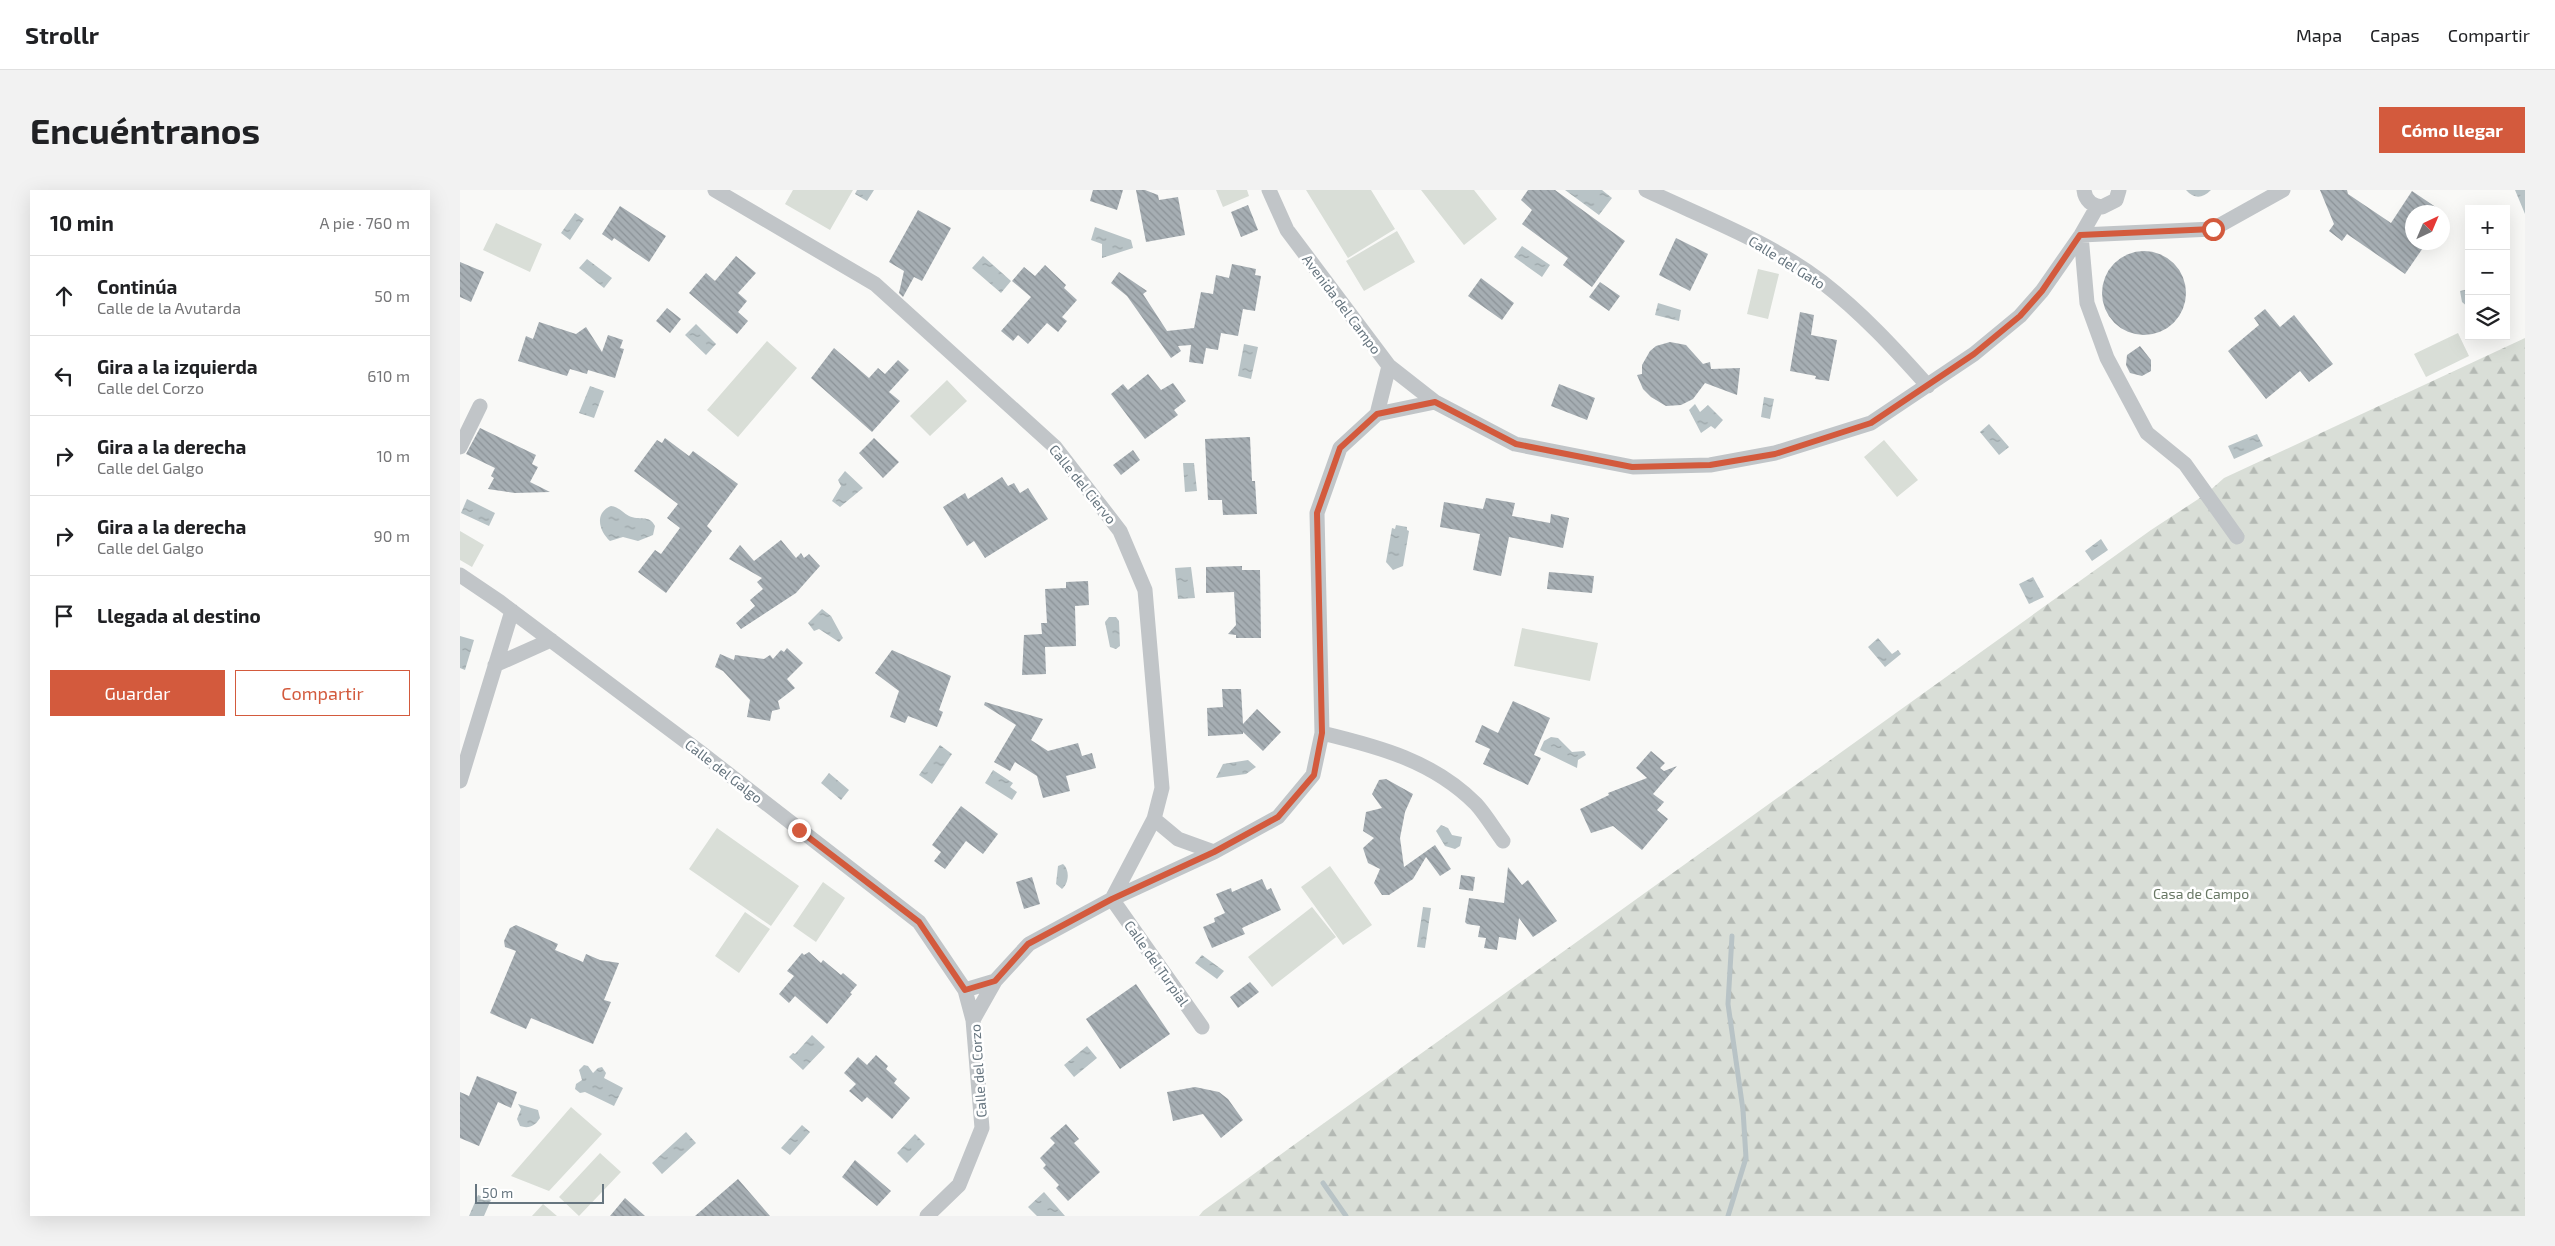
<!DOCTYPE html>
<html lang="es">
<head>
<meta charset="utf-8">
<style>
  body { margin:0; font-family:"Exo 2",sans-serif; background:#f2f2f2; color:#202124 }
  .controls { position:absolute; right:15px; top:15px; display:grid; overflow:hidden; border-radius:0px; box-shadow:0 5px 20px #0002 }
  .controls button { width:45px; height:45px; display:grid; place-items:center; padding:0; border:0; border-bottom:1px solid #e0e0e0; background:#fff; color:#202124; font:25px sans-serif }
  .compass { position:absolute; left:1945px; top:15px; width:45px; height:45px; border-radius:50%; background:#fff; box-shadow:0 5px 20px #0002; rotate:44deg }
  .scale { position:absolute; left:15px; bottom:12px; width:129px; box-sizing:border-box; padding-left:5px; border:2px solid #66757f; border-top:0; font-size:14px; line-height:18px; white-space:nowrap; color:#66757f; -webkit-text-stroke:4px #fff; paint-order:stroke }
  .stop { position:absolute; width:15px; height:15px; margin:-11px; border:4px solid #d35a3d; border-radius:50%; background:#fff }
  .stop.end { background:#d35a3d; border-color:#fff; box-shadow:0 1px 5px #0008 }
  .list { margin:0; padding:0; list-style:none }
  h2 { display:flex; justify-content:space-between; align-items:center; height:65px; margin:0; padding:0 20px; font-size:21px }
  h2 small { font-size:16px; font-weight:400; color:#757577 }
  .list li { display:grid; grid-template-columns:32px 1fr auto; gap:15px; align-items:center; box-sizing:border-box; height:80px; padding:0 20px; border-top:1px solid #e0e0e0 }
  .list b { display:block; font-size:19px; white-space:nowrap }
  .list p { margin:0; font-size:16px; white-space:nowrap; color:#757577 }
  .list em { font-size:16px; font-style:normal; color:#757577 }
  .actions { display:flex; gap:10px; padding:15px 20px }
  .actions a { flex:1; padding:11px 0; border:1px solid #d35a3d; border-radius:0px; text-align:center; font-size:18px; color:#d35a3d }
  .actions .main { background:#d35a3d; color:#fff }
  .icon { flex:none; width:28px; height:28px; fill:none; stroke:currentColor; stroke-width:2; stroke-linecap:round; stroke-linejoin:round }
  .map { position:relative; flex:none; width:2065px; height:1026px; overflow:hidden; border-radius:0px }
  header { display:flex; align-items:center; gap:30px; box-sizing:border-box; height:70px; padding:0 25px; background:#fff; border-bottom:1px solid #e0e0e0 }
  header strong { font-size:24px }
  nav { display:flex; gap:28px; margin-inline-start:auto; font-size:18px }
  .intro { display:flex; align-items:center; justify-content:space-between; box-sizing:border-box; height:120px; padding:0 30px }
  h1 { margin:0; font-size:35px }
  .button { padding:12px 22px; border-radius:0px; background:#d35a3d; color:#fff; font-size:18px; font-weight:700 }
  main { display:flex; gap:30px; padding:0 30px }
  aside { flex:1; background:#fff; border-radius:0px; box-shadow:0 5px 20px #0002 }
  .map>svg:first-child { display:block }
</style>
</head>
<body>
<header>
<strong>Strollr</strong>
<nav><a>Mapa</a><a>Capas</a><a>Compartir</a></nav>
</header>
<div class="intro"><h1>Encuéntranos</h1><a class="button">Cómo llegar</a></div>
<main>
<aside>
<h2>10 min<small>A pie · 760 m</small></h2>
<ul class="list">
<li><svg class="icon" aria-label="ahead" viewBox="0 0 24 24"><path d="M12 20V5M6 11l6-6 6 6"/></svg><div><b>Continúa</b><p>Calle de la Avutarda</p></div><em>50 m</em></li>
<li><svg class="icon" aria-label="left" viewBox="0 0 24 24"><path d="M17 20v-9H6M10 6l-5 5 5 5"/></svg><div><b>Gira a la izquierda</b><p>Calle del Corzo</p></div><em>610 m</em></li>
<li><svg class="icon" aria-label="right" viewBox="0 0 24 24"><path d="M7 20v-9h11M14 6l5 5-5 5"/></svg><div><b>Gira a la derecha</b><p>Calle del Galgo</p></div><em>10 m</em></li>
<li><svg class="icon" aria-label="right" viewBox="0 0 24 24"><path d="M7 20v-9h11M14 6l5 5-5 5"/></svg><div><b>Gira a la derecha</b><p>Calle del Galgo</p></div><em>90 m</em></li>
<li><svg class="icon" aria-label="arrive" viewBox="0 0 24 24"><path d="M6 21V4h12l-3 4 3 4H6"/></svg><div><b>Llegada al destino</b></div></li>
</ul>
<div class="actions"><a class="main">Guardar</a><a>Compartir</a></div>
</aside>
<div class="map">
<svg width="2065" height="1026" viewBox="0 0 2065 1026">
  <defs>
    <pattern id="forest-firs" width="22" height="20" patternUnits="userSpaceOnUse" patternTransform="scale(1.25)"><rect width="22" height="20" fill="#d9ded7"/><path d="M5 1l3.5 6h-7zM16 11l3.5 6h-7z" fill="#b4b9b4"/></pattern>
    <pattern id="water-ripples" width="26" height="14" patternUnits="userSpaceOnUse" patternTransform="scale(1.25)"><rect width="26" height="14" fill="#b8c3c6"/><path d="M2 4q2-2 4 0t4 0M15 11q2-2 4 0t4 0" fill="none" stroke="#99a3a6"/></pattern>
    <pattern id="building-back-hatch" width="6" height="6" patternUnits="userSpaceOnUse" patternTransform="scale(1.25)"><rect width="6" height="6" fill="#a6aeb3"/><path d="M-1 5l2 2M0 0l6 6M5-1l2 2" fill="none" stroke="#8b9297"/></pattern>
  </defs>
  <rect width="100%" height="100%" fill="#f9f9f7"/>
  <path fill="url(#forest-firs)" d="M2065,148V1026H739L743,1021L860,936L1691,340L1746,304L1764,288Z"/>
  <path fill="#d9ded7" d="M333,0H393L370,40L325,14Z
    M756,0H787L789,6L763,17Z
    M846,0H911L935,39L888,68Z
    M961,0H1014L1037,29L1004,55Z
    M36,33L82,54L70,82L23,60Z
    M937,41L955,72L904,101L886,71Z
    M1298,79L1319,84L1308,129L1287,124Z
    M1998,143L2009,166L1966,187L1954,164Z
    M307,151L337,178L278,247L247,220Z
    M487,190L507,211L470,246L450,226Z
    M1424,250L1458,290L1437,307L1404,267Z
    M0,341L24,355L12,377L0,370Z
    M1062,438L1138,453L1130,491L1054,476Z
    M257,638L339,696L311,736L229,679Z
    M870,676L912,735L883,755L841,697Z
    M363,692L385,708L356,752L333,736Z
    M852,717L876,747L812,797L788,767Z
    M285,722L310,739L279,783L255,766Z
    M111,917L142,944L89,1001L51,986Z
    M140,963L161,982L119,1026L99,1007Z
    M83,1014L97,1026H72Z"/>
  <path fill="url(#water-ripples)" d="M397,0H414L407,11L395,4Z
    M1105,0H1142L1152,8L1139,25Z
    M1726,0H1751C1742,9 1734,9 1726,0Z
    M2055,0H2065V24Z
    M115,23L124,29L110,50L101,43Z
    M635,37L671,50L673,58L642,68V54L631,50Z
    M1062,56L1090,75L1082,87L1054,67Z
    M523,66L551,91L541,103L512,78Z
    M127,69L152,88L144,98L119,78Z
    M2009,99V118L2002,112L2000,101Z
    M1198,113L1221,120L1219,131L1195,125Z
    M236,134L256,154L246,165L225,145Z
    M784,154L798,157L791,189L778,186Z
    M130,196L144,201L134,228L119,223Z
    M1304,207L1314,209L1310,229L1301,227Z
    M1235,214L1240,222L1248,215L1263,230L1255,239L1251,236L1241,243L1229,220Z
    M1529,234L1549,257L1539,265L1520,242Z
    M1797,244L1803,256L1774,269L1768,256Z
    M723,273H734L737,301L725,302Z
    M385,281L403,298L380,317L372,311L381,296L378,290Z
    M7,309L35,323L29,336L1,323Z
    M151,316C159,317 162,322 169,326C179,331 189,324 195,336L193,345L178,351L163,347L150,351C139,341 134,323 151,316Z
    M936,335L947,337V340L949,341L943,376L933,380L926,372L932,338L935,339Z
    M1641,349L1648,360L1632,371L1625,361Z
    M731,377L735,408L718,409L715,378Z
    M1573,387L1584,407L1569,414L1559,394Z
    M362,419L371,426L383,448L379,452L359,439L354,441L348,433Z
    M649,427H656L659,431L660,456L656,459L650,457L645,432Z
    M0,446L14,450L5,480L0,478Z
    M1418,448L1432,464L1438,460L1441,464L1425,477L1408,457Z
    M1091,547L1098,548L1112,562L1124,561L1126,565L1118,570L1117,578L1080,560L1084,551Z
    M480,555L492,564L472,594L459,585Z
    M788,570L796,577L786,584L756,588L763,574Z
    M533,580L553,593L550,597L557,602L552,610L525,593Z
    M369,583L389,600L381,610L361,593Z
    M981,635L988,638L992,645L1002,647L1000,656L995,659L985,656L976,641Z
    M603,674C610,680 609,693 602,699L596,694L598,676Z
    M963,717L971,718L965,758L957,757Z
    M742,765L764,781L757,789L735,773Z
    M352,845L365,857L343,880L329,867L333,863L335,864Z
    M627,856L637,868L614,887L604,875Z
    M124,875L128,876L133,883L138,878L142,877L146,883L144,888L163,898L154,916L125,902L120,903L115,899L116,894L122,890L119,880Z
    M58,914L78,920L80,928C75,936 69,939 60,936L57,929L61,919Z
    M342,935L350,942L330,965L321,958Z
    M226,942L236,953L202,984L192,973Z
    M455,944L465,954L447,973L437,963Z
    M584,1002L605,1026H577L568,1017Z
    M18,1005L31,1010L24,1026H9Z"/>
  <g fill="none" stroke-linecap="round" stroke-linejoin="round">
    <path stroke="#b8c3c6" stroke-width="5" d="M863,993L886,1026
      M1268,1026L1286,968L1283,920L1268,814L1272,746"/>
  </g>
  <path fill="url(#building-back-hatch)" d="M633,0H663L657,20L630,11Z
    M676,0H685L698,5L699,10L718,7L725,45L686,52Z
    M1068,0H1095L1165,51L1132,97L1103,75L1108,68L1062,34L1072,20L1061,10Z
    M1860,0H1887L1888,4L1931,33L1952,1L1983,22H1952V52H1967L1945,84L1887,44L1882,51L1869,41L1874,34Z
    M788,15L798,40L781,47L771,22Z
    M160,16L206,46L189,72L154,48L152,51L142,44Z
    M458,20L491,38L462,91L454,87L443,107L439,103L444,81L429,72Z
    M1216,48L1248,64L1230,101L1199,85Z
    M1642 103a42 42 0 1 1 84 0a42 42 0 1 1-84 0Z
    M276,66L296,83L278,103L287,111L278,122L288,131L277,144L229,103L246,83L255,91Z
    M0,72L24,82L11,112L0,107Z
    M772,74L796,79L795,85L801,86L795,121L783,119L778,146L761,143L758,160L746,158L743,174L729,172L731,155L718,156L721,161L711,168L667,106L651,93L659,82L687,101L683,104L707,141L734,138L741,102L753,104L756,85L769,88Z
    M585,75L606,95L604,98L617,110L602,127L607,131L598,142L587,133L568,154L558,145L553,151L541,141L571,107L552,91L564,77L575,86Z
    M1021,88L1054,113L1042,130L1008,106Z
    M1140,92L1160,106L1149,121L1129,107Z
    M207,118L221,129L210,143L196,131Z
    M1805,119L1820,137L1834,125L1873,174L1849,192L1840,181L1806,209L1768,161L1799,135L1794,128Z
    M1340,122L1354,125L1351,145L1377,150L1369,191L1355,189L1356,186L1330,181Z
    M79,132L116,144L126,137L142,162L148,145L163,150L160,158L164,159L155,188L128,180L127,184L110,179L107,186L58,171L66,146L73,149Z
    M1210,152L1226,155L1243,174L1250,172L1251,179L1280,178L1277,205L1245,193L1233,209L1221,215L1206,216L1191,207L1183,199L1177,185L1182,184V175L1190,161L1196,156Z
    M1680,156L1691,170V181L1682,186L1670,183L1666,175L1667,165Z
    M374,158L409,188L418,178L425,184L438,170L449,180L429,202L440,211L412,242L351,188Z
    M688,184L701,200L713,193L726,211L714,220L718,225L685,249L651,204L663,194L668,200Z
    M1099,194L1135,208L1127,230L1091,216Z
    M20,238L76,265L72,274L78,277L70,292L90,302L55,303L28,299L34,288L31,286L35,278L6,264Z
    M790,247L792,291H795L797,324L763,325L762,310H748L745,249Z
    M205,248L229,266L233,261L278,294L247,336L252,341L206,403L178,382L195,360L201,364L220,338L207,328L218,314L174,281L197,250L202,253Z
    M414,248L439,272L423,288L399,263Z
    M673,260L680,270L661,285L653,275Z
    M542,287L548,296L554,293L560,303L568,298L588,329L525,368L514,351L507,356L483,317L505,303L508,309Z
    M1026,308L1055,313L1052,326L1090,333L1091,324L1109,328L1103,358L1049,347L1041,386L1013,380L1020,344L980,337L984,312L1023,319Z
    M321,350L336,368L341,363L344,368L349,364L360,376L336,403L281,439L276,433L295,416L290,410L303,399L297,392L302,388L269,369L280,355L294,371Z
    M782,376V380H800L801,448H776V445L768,444L776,435L774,402L746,403V377Z
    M1089,382L1134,386L1132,403L1087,399Z
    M628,391L629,415L615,416L616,456L585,457L586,484L562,485L564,445L582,444L581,433H587L585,399L606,398V392Z
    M327,458L343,473L327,489L335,498L318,511L320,519L312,521L310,531L287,527L290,510L263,481L255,477L260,464L274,470L275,465L304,469L310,465L313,469L321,460L324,462Z
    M432,460L491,486L479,520L483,522L477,537L448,526L445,533L430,527L439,501L415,483Z
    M762,499H781L783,534L797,519L821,542L803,561L783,542V544L748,546L747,518L763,517Z
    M1053,511L1090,528L1074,565L1081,568L1068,595L1023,574L1030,559L1015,552L1022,535L1038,543Z
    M525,512L583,529L571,550L588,561L618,553L622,566L632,563L636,578L606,586L610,601L583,608L577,586L555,572L550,581L534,572L556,535L524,515Z
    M1191,561L1205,573L1200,578L1204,581L1217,576L1193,604L1204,612L1197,620L1208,629L1182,660L1153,636L1131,643L1120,619L1149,605L1148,603L1187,588L1176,578Z
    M926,589L953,604L945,622L940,648L944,677L975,655L991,679L980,686L966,667L953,689L929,705H922L914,693L920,679L908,673L903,658L914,648L903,641L906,622L922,618L912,604L919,590Z
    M501,616L538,644L523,664L506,651L485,679L474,671L481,662L472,655Z
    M1048,677L1062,695L1068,690L1097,731L1073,747L1059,728L1056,750L1039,747L1037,760L1024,758L1026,748L1018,747L1020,736L1007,734L1005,732L1009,708L1044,713Z
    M1001,685L1015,687L1013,701L999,699Z
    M572,687L580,714L564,719L556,692Z
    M802,689L807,700L811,698L821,720L782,738L785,744L752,758L743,737L755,732L754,728L765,723L756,704L771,698L772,702Z
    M56,735L98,754L95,760L123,772L126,764L140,770L159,773L144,810L151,812L133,854L71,828L66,839L30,823L56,761L45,757L44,751L50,738Z
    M349,762L361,773L363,770L381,785L383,783L397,795L390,803L392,804L367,834L335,806L329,813L319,804L334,786L327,781L342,763L344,765Z
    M790,792L799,802L778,818L770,807Z
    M676,794L710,844L660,879L626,829Z
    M416,865L428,876L426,879L437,889L434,893L450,908L432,929L407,907L402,912L389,901L396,894L384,883L398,867L407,875Z
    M17,886L57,902L51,918L38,912L19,956L0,948V902L9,906Z
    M735,897L759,902L768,909L783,930L761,948L743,924L713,931L707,902Z
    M606,934L619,949L614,953L640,982L608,1011L596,998L599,995L583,978L586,975L580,968L595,953L590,948Z
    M395,970L431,1001L417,1016L382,987Z
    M278,989L310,1026H235Z
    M165,1008L185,1026H150Z"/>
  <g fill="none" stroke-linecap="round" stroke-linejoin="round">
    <path stroke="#c1c5c8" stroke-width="15" d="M255,0L415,94L595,257L660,341L685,400L702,598L694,629L652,709L742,837
      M809,0L827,40L929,176L975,212
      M1186,0C1245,28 1310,52 1362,92C1402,123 1435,159 1468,196
      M1624,0C1625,10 1632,16 1642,17L1656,10L1659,0
      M917,224L929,176
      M0,257L20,216
      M1777,347L1725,274L1687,243L1647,168L1627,113L1621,45L1753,39L1823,0
      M0,385L40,412L240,562L459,732L505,800L513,830
      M35,475L91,450
      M862,543C920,557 973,571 1016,614C1026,625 1034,639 1043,651
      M0,591L52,421
      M694,629L718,649L754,662
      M505,800L535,791
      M467,1026L499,995L522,938L513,830L535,791L569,754L652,709L754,662L818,627L853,585L862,543L857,323L880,258L917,224L975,212L1055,254L1173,277L1250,275L1315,263L1411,233L1514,164L1560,126L1582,101L1621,45L1637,17"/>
  </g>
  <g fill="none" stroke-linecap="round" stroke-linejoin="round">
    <path stroke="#d35a3d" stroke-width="6" d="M339,640L459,732L505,800L535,791L568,754L652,709L754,662L818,627L854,585L862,543L857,323L880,258L917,224L975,212L1056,254L1172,277L1250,275L1315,264L1411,233L1514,164L1560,126L1582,101L1620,45L1753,39"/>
  </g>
  <g text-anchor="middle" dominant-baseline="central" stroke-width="5" stroke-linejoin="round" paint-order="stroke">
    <g font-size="14" fill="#66757f" stroke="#fff">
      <text transform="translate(1327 72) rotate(32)">Calle del Gato</text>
      <text transform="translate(882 114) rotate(53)">Avenida del Campo</text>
      <text transform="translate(623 294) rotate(51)">Calle del Ciervo</text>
      <text transform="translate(264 581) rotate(38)">Calle del Galgo</text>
      <text transform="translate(697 773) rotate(55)">Calle del Turpial</text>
      <text transform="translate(518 881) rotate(-94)">Calle del Corzo</text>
    </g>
    <g font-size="14" fill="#697865" stroke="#fff">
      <text x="1741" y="703">Casa de Campo</text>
    </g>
  </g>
</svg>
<div class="controls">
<button>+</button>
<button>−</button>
<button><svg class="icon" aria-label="layers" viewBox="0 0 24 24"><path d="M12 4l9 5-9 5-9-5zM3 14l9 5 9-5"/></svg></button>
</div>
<svg class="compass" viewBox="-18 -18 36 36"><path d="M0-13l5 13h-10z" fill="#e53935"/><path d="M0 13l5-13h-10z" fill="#757577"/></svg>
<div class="scale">50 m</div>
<div class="stop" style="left:1753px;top:39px"></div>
<div class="stop end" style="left:339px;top:640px"></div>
</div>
</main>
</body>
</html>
